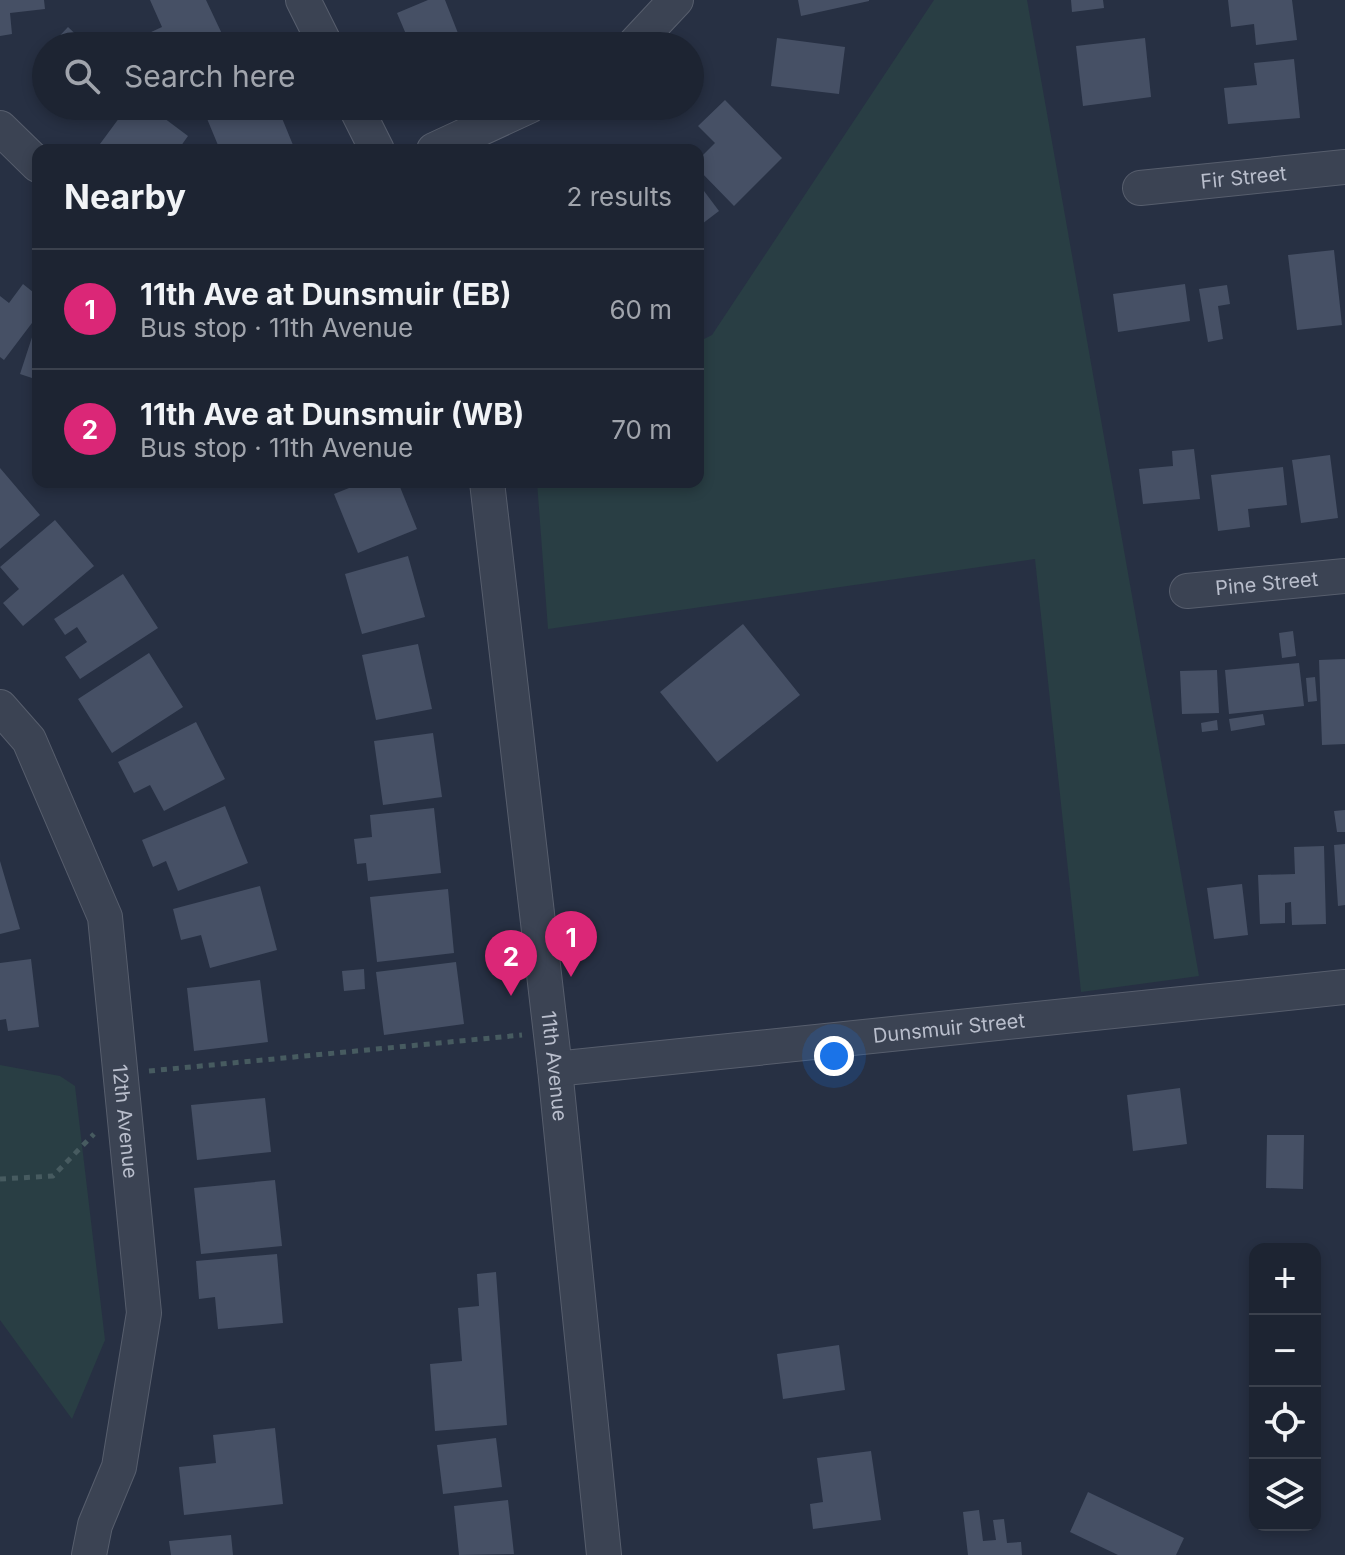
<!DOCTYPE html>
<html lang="en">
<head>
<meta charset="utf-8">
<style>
  body { margin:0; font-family:Inter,sans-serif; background:#252c3a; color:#f1f3f6 }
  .controls { position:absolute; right:24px; bottom:24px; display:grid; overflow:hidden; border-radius:16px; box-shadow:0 4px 12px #0003 }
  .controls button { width:72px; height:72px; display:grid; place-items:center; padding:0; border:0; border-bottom:2px solid #3b414d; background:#1d2432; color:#f1f3f6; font:40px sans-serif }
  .you { position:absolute; left:834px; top:1056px; width:28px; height:28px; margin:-20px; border:6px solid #fff; border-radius:50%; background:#1a73e8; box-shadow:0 0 0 12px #1a73e833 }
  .badge { display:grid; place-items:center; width:52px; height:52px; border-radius:50%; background:#db2777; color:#fff; font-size:26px; font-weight:700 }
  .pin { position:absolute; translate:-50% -66px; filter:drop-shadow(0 2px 4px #0008) }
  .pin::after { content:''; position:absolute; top:42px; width:28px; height:24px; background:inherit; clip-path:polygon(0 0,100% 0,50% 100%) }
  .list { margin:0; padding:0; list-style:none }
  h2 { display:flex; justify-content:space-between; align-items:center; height:104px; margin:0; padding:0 32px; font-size:34px }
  h2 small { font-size:26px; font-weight:400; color:#a0a4ac }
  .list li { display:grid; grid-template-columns:52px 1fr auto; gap:24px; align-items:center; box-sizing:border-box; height:120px; padding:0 32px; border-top:2px solid #3b414d }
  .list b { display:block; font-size:30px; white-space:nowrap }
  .list p { margin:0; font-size:26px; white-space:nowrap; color:#a0a4ac }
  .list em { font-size:26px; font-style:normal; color:#a0a4ac }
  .icon { flex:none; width:44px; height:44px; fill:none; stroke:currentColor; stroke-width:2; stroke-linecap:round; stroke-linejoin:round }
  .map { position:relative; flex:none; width:1345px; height:1555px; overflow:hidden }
  .search { position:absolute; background:#1d2432; box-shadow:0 4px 12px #0003; left:32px; top:32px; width:672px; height:88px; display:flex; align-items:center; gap:20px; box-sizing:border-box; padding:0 28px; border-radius:44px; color:#a0a4ac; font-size:30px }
  .panel { position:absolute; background:#1d2432; box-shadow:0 4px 12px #0003; left:32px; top:144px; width:672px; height:344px; border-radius:16px }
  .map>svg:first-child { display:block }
</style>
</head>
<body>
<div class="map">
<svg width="1345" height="1555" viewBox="0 0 1345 1555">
  <rect width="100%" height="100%" fill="#273043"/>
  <path fill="#293e44" d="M934,0H1027L1199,976L1081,992L1035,559L548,629L537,482H698V342L712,335Z
    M0,1065L60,1076L75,1086L105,1340L72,1419L0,1320Z"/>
  <path fill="#465065" d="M0,0H44L45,9L10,13L12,34L0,36Z
    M150,0H206L223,36L201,46H155L149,33L162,27Z
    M428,0H445L463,46H411L397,13Z
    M798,0H869V1L801,16Z
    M1071,0H1103L1104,8L1072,12Z
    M1228,0H1292L1297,40L1256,45L1254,24L1231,27Z
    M68,27L88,46H50Z
    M777,38L845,47L839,94L771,86Z
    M1145,38L1151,97L1083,106L1076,46Z
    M46,50V71L35,61Z
    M1294,59L1300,118L1228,124L1224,88L1257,85L1254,63Z
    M725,100L782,158L734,206L698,169V160L715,143L698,126Z
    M128,106H148L188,136L178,150H100L97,148Z
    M211,106H277L293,145L283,150H220L203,109Z
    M698,183L719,211L698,227Z
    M1334,250L1342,325L1297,330L1288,255Z
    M23,284L38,296V315L4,360L0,357V296L9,303Z
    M1185,284L1190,321L1118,332L1113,294Z
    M1227,285L1230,304L1218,306L1223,339L1208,342L1199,289Z
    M37,322H38V380L20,374Z
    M1194,449L1200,499L1143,504L1139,469L1173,466L1172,451Z
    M1330,455L1338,518L1301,523L1292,460Z
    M1283,467L1287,505L1248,509L1250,527L1218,531L1211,475Z
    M0,468L40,515L0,549Z
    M364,482H398L417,529L358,553L334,494Z
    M55,520L94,566L23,626L3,603L19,589L0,567Z
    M408,556L425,617L362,634L345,574Z
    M123,574L158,628L80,679L65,657L87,642L77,627L65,635L54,619Z
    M743,624L800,695L717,762L660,692Z
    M1293,631L1296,656L1282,658L1279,633Z
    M418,644L432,709L376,720L362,655Z
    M149,653L183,707L112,753L78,699Z
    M1345,659V744L1322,745L1319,660Z
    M1299,663L1304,706L1229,714L1225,670Z
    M1217,670L1219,713L1182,714L1180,671Z
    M1315,677L1317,701L1308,702L1306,678Z
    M1263,714L1265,725L1231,731L1229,719Z
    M1217,720L1218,730L1202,732L1201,723Z
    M196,722L225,779L164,811L150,785L134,793L118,762Z
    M433,733L442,797L383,805L374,741Z
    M225,806L248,863L178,891L166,861L153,867L142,840Z
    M434,808L441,873L368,881L366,863L357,864L354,839L372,837L370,815Z
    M1345,810V832H1337L1334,811Z
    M1345,844V905L1338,906L1334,845Z
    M1324,846L1326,924L1292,925L1291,902L1285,903V923L1260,924L1258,875L1295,874L1294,847Z
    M0,861L20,929L0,934Z
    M1242,884L1248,935L1214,939L1207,888Z
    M260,886L277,950L210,968L201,935L181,940L173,909Z
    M448,889L454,953L377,962L370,897Z
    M31,959L39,1027L8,1031L6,1019L0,1020V963Z
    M456,962L464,1024L384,1035L376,972Z
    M364,969L365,989L344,991L342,971Z
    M260,980L268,1042L194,1051L187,988Z
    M1180,1088L1187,1144L1133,1151L1127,1095Z
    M265,1098L271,1152L197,1160L191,1105Z
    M1267,1135H1304L1303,1189L1266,1188Z
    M275,1180L282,1246L201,1254L194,1188Z
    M277,1254L283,1323L218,1329L215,1297L199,1299L196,1261Z
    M496,1272L507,1425L435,1431L430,1364L462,1361L458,1308L479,1306L477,1274Z
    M839,1345L845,1390L783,1399L777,1354Z
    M275,1428L283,1504L184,1515L179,1467L216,1463L213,1435Z
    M496,1438L502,1487L443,1494L437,1445Z
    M871,1451L881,1520L813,1529L810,1504L823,1502L817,1458Z
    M1088,1492L1184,1538L1176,1555H1118L1070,1532Z
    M508,1500L514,1554L459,1555L454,1506Z
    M979,1510L983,1541L996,1540L993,1520L1004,1519L1007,1543L1021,1542L1022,1555H968L963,1512Z
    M231,1535L233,1555H171L169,1541Z"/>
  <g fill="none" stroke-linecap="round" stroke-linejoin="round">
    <defs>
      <g id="minor">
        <path d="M303,0L326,46"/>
        <path d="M633,46L676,0"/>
        <path d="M355,106L377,150"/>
        <path d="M0,128L38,165"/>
        <path d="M434,150L529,106"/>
        <path id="s1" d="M1140,188L1345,167"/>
        <path id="s2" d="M487,482L555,1069L604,1555"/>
        <path id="s3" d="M1187,591L1345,576"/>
        <path id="s4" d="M0,707L29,740L105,917L144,1313L119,1467L95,1525L89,1555"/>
        <path id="s5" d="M555,1069L1345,987"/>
      </g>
    </defs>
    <use href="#minor" stroke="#575e6d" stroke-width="36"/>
    <path stroke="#475b60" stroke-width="5" stroke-dasharray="6 6" stroke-linecap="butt" d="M149,1071L522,1035
      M0,1179L53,1176L94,1134"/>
    <use href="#minor" stroke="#3b4353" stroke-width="34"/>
  </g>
  <g text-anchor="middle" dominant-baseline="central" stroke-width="7" stroke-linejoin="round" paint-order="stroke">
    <g font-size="20" fill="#b9becc" stroke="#202838">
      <text stroke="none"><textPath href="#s1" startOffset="104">Fir Street</textPath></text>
      <text stroke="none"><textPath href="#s3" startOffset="80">Pine Street</textPath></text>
      <text stroke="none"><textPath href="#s5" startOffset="396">Dunsmuir Street</textPath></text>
      <text stroke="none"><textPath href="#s2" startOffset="588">11th Avenue</textPath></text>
      <text stroke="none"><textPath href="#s4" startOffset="442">12th Avenue</textPath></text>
    </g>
  </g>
</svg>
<div class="controls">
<button>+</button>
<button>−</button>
<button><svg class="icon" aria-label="locate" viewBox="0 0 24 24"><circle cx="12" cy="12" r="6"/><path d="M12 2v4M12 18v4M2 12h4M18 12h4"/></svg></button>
<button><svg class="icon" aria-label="layers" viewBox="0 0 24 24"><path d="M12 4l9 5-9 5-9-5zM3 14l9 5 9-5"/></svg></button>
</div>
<div class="you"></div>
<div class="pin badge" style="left:571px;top:977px">1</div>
<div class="pin badge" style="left:511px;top:996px">2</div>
<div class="search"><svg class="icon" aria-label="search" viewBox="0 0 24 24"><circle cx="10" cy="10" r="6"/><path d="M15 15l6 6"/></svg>Search here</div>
<section class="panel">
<h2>Nearby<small>2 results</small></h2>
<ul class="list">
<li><span class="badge">1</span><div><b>11th Ave at Dunsmuir (EB)</b><p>Bus stop · 11th Avenue</p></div><em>60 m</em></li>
<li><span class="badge">2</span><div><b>11th Ave at Dunsmuir (WB)</b><p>Bus stop · 11th Avenue</p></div><em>70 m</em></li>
</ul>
</section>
</div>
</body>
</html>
